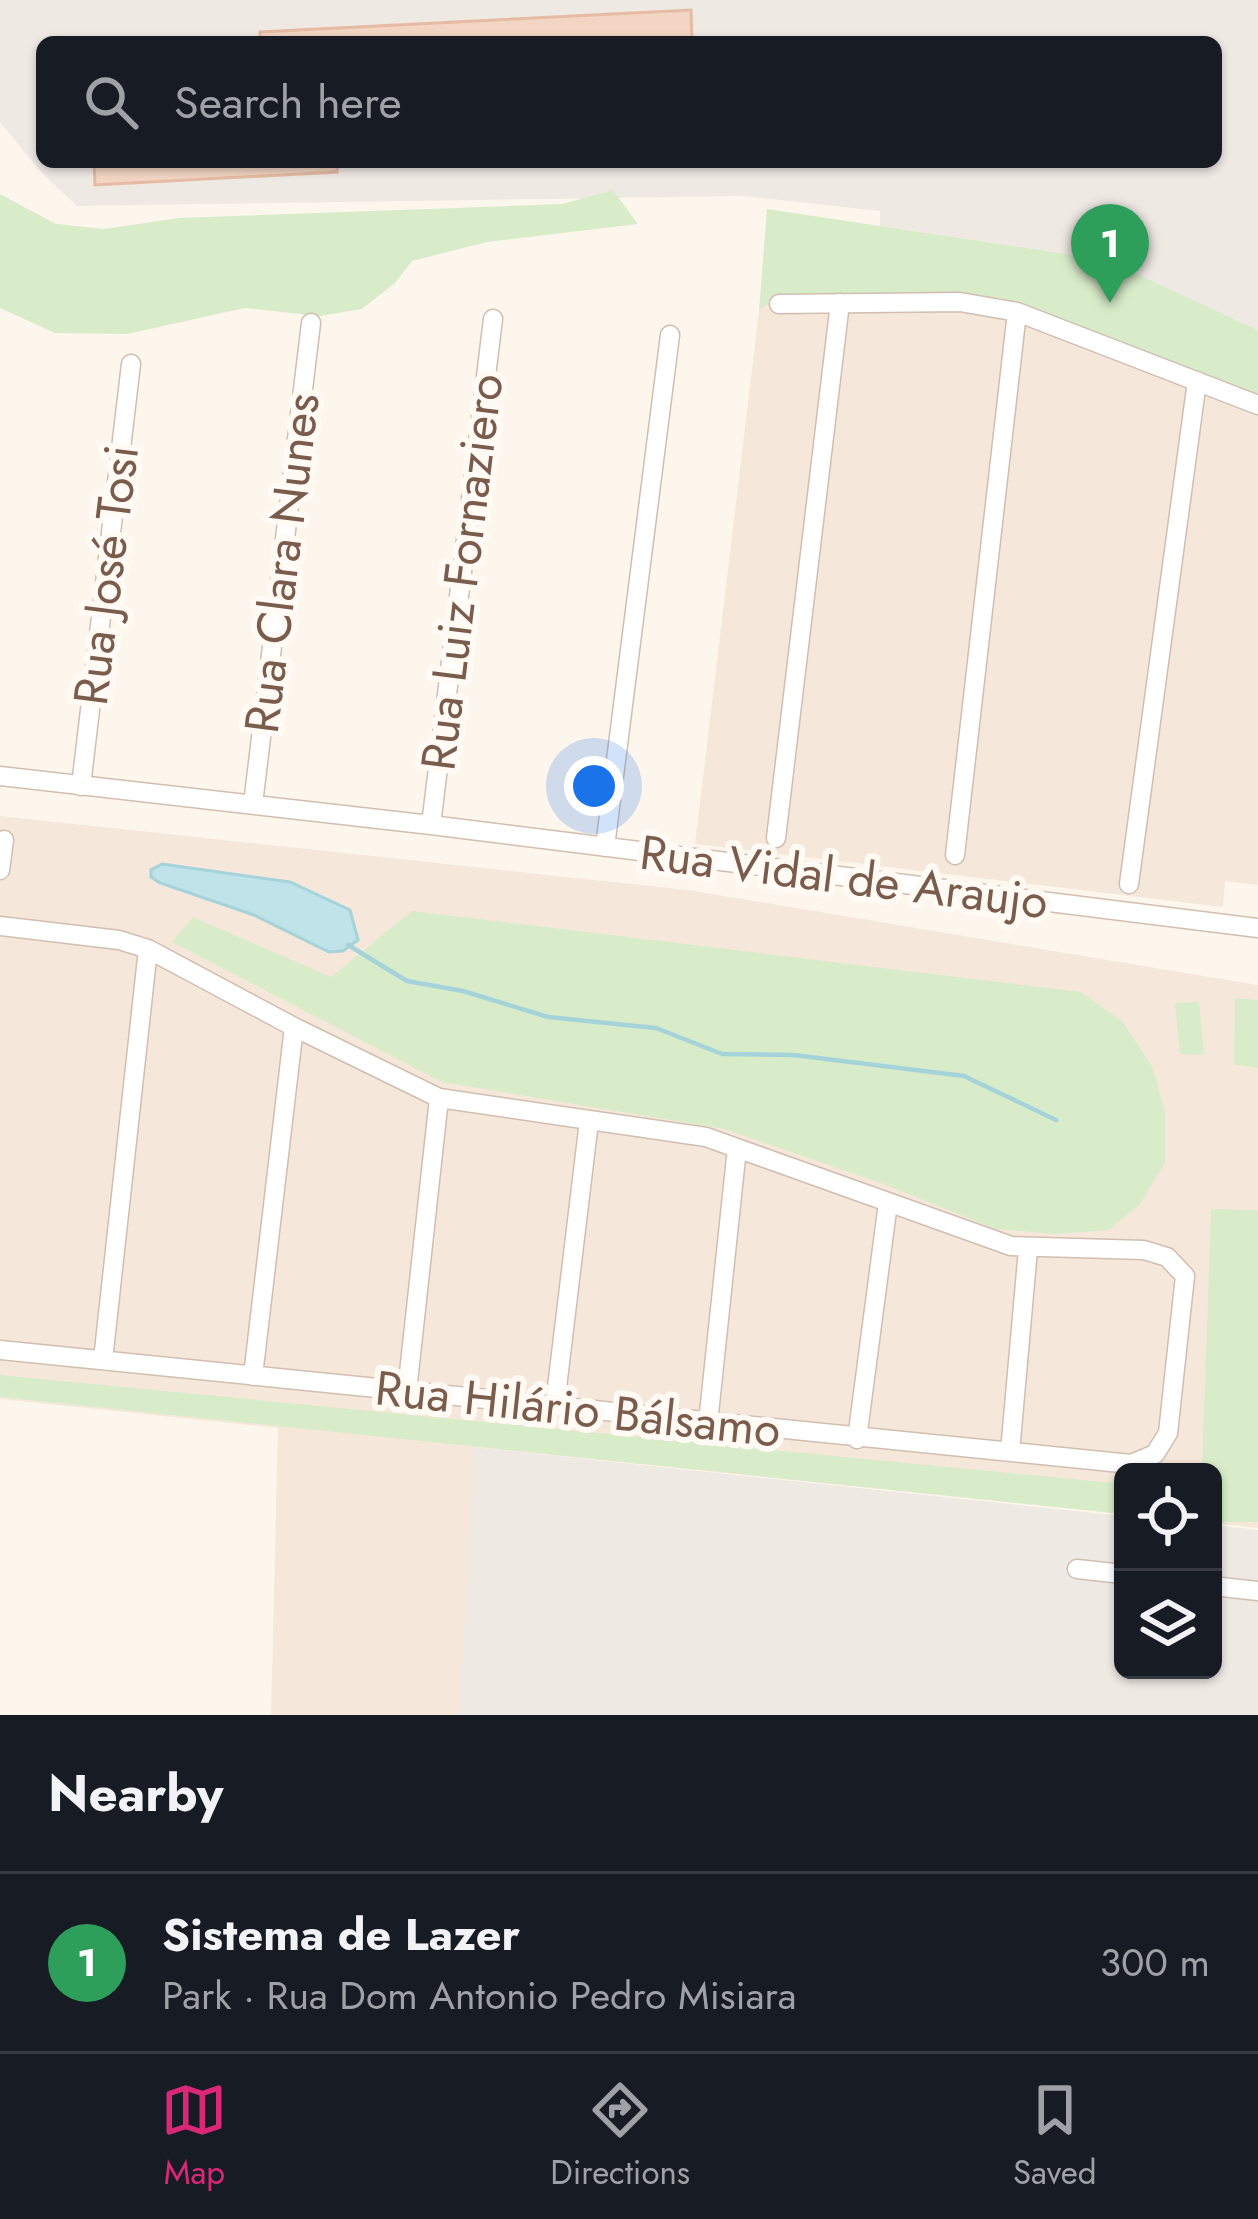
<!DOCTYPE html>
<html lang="en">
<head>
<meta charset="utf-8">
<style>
  body { margin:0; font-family:Jost,sans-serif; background:#20242c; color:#f1f3f6 }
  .controls { position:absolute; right:36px; bottom:36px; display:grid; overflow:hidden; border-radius:18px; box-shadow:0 3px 9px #0004 }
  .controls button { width:108px; height:108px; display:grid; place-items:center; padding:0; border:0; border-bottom:3px solid #363941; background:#171b24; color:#f1f3f6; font:60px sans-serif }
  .you { position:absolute; left:594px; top:786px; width:42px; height:42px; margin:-30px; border:9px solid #fff; border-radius:50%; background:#1a73e8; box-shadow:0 0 0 18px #1a73e833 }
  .badge { display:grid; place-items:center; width:78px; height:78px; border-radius:50%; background:#db2777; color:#fff; font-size:39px; font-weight:700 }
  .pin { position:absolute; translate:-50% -99px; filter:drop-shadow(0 3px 6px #0008) }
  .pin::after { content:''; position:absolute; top:63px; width:42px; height:36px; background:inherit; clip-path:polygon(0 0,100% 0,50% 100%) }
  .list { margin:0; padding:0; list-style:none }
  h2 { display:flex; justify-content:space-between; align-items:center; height:156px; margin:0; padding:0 48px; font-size:51px }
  h2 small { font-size:39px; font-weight:400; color:#9ea1a6 }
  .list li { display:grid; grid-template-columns:78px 1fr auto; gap:36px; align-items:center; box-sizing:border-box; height:180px; padding:0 48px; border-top:3px solid #363941 }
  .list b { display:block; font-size:45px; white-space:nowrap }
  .list p { margin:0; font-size:39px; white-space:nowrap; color:#9ea1a6 }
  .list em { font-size:39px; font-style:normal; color:#9ea1a6 }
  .icon { flex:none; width:66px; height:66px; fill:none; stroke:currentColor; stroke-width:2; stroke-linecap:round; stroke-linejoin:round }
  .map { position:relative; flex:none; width:1258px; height:1715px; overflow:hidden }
  .search { position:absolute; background:#171b24; box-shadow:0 3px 9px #0004; left:36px; right:36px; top:36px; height:132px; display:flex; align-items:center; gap:30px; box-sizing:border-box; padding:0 42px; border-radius:18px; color:#9ea1a6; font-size:45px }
  .sheet { height:336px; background:#171b24 }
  nav { display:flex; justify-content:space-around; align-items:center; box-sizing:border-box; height:168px; border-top:3px solid #363941; background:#171b24; font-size:33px; color:#9ea1a6 }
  nav a { display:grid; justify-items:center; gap:6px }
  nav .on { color:#db2777 }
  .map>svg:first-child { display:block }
</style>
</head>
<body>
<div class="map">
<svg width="1258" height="1715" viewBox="0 0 1258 1715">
  <rect width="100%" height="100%" fill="#fdf6ec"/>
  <path fill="#f5e8da" d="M767,209L1258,330V885L1225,881L1223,907L695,844L764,269Z
    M0,816L688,890L1258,985V1528L1213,1523V1472H1123V1514L474,1447L460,1715H271L278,1428L0,1399Z"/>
  <path fill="#efe9e4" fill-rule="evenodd" d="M0,0H1258V330L1107,260L880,226V211L743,196L77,206L41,172L0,122ZM42,42H1216V162H42Z
    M473,1447L1123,1516V1670H1213V1525L1258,1530V1715H460Z"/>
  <path fill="#d8ecc9" d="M613,190L638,224L487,242L412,261L395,283L362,309L320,316L245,308L127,334L55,333L0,308V194L56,224L104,229L179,218L562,204Z
    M767,209L1107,260L1258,330V398L1003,298L960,295L800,297L781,293L759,310Z
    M412,911L1081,992L1122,1021L1153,1068L1165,1113V1163L1140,1204L1109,1230L1055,1234L996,1229L878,1182L724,1129L442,1082L172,942L193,917L331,977Z
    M1235,998L1258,1000V1068L1234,1064Z
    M1199,1002L1204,1055L1180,1054L1175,1003Z
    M1211,1209L1258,1210V1522H1213V1472H1202Z
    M0,1375L1123,1484V1514L0,1397Z"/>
  <path fill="#bfe3e8" stroke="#a5d3da" stroke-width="3" d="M162,864L290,882L350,910L358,940L343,951L329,952L254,915L160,883L151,877V870Z"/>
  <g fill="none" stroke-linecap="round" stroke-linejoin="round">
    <path stroke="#a5d3da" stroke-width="4.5" d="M348,945L407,981L463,991L548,1017L656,1028L722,1054L794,1055L964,1076L1056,1120"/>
  </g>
  <path fill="#f3d5c3" stroke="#e6bba3" stroke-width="3" d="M691,10L692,42H260V32Z
    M94,162H337V172L95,185Z"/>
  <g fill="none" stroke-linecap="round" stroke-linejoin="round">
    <defs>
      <path id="minor" d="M779,304L960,302L1017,312L1258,405
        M0,776L431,825L1258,928
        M81,786L131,364
        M253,804L311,323
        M431,825L493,319
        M776,838L840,303
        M605,847L670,335
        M955,855L1017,312
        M0,870L4,840
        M1129,884L1197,381
        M0,926L119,940L148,949L294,1027L439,1098L706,1137L1011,1246L1144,1250L1167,1257L1185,1276L1168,1433L1155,1454L1131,1464L0,1350
        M103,1360L148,949
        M253,1376L294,1027
        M407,1391L439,1098
        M555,1404L589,1121
        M708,1423L737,1148
        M857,1439L888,1203
        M1010,1452L1028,1249
        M1077,1569L1123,1574
        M1213,1586L1258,1591"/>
    </defs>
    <use href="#minor" stroke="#d1beb0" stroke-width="21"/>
    <use href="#minor" stroke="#fff" stroke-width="18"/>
  </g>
  <g text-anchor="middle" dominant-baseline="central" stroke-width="12" stroke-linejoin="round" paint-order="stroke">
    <g font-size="48" fill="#7a5c4d" stroke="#fffaf3">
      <text transform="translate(282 563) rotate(-83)">Rua Clara Nunes</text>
      <text transform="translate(462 572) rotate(-83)">Rua Luiz Fornaziero</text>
      <text transform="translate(106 575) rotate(-83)">Rua José Tosi</text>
      <text transform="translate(844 877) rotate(7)">Rua Vidal de Araujo</text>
      <text transform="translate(578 1409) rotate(6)">Rua Hilário Bálsamo</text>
    </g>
  </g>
</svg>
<div class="controls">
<button><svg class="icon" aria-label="locate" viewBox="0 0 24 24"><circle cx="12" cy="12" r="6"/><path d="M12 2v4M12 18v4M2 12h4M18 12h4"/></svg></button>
<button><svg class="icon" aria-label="layers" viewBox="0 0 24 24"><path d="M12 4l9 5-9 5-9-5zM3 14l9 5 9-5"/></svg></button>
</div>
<div class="you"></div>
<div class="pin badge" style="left:1110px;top:303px;background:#2e9e5b">1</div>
<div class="search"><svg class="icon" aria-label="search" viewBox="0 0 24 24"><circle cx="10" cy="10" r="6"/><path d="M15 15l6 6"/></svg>Search here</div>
</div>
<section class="sheet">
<h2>Nearby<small></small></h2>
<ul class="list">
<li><span class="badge" style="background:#2e9e5b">1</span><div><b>Sistema de Lazer</b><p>Park · Rua Dom Antonio Pedro Misiara</p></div><em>300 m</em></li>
</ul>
</section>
<nav>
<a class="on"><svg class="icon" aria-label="map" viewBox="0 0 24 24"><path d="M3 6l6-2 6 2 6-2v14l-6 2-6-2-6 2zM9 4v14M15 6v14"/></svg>Map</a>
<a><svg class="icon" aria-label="directions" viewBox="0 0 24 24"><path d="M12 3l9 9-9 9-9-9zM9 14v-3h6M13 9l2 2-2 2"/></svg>Directions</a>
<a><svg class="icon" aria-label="saved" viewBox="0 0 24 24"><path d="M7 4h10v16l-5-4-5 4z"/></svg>Saved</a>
</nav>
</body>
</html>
